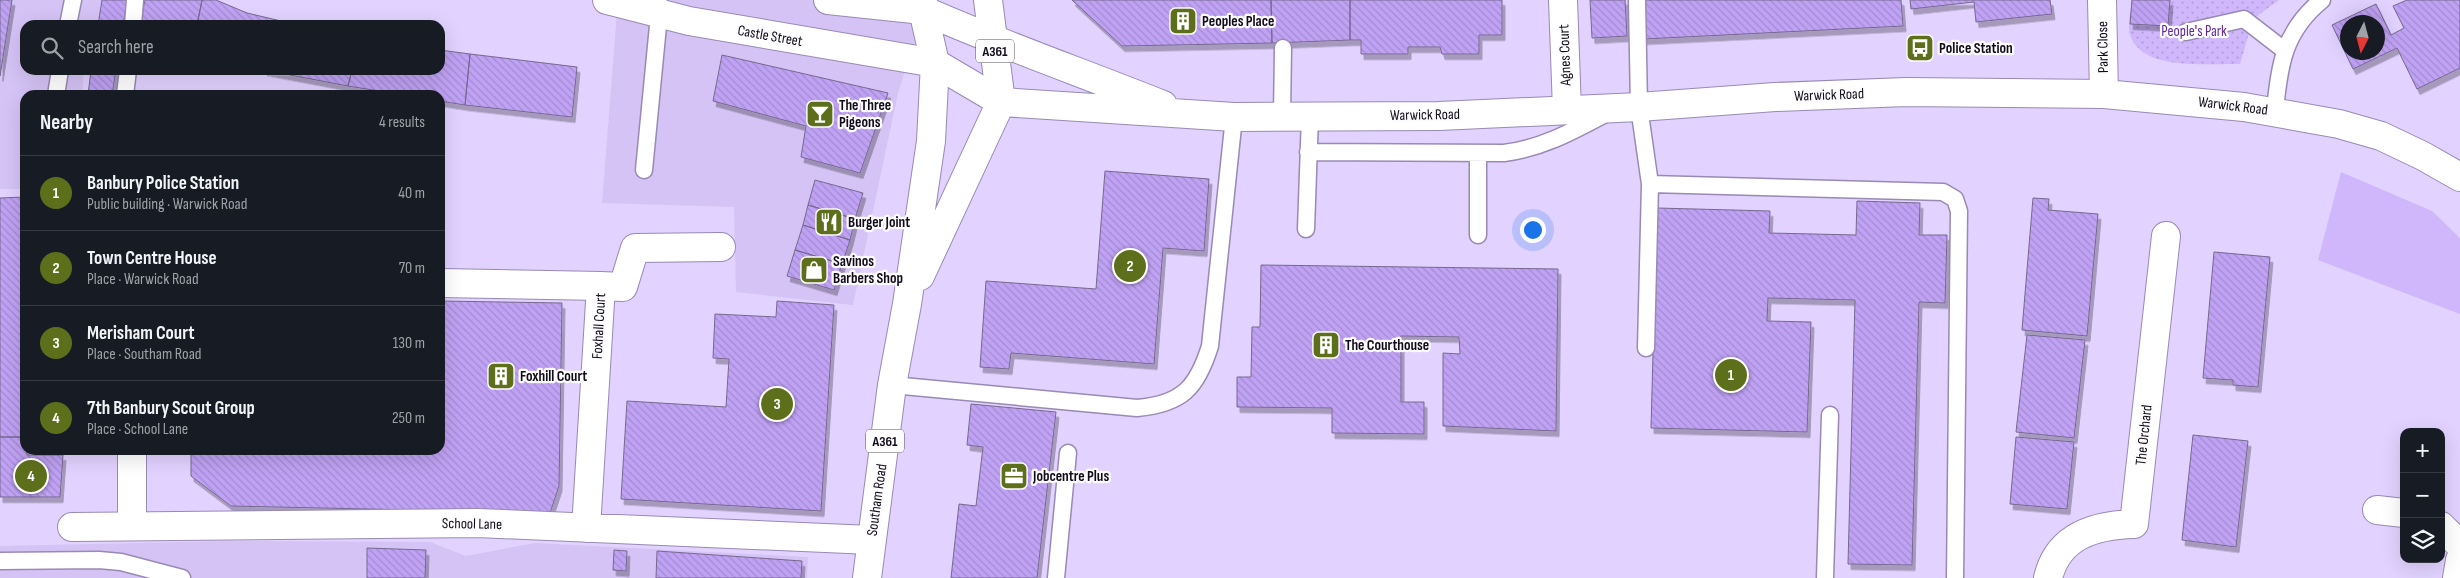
<!DOCTYPE html>
<html lang="en">
<head>
<meta charset="utf-8">
<style>
  body { margin:0; font-family:"Sofia Sans Condensed",sans-serif; background:#20242c; color:#f1f3f6 }
  .controls { position:absolute; right:15px; bottom:15px; display:grid; overflow:hidden; border-radius:10px; box-shadow:0 5px 20px #0002 }
  .controls button { width:45px; height:45px; display:grid; place-items:center; padding:0; border:0; border-bottom:1px solid #363941; background:#171b24; color:#f1f3f6; font:25px sans-serif }
  .compass { position:absolute; left:2340px; top:15px; width:45px; height:45px; border-radius:50%; background:#171b24; box-shadow:0 5px 20px #0002; rotate:186deg }
  .you { position:absolute; left:1532px; top:229px; width:18px; height:18px; margin:-12px; border:4px solid #fff; border-radius:50%; background:#1a73e8; box-shadow:0 0 0 8px #1a73e833 }
  .badge { display:grid; place-items:center; width:32px; height:32px; border-radius:50%; background:#5e6f1c; color:#fff; font-size:16px; font-weight:700 }
  .pin { position:absolute; translate:-50% -50%; border:2px solid #fff; box-shadow:0 1px 5px #0006 }
  .list { margin:0; padding:0; list-style:none }
  h2 { display:flex; justify-content:space-between; align-items:center; height:65px; margin:0; padding:0 20px; font-size:21px }
  h2 small { font-size:16px; font-weight:400; color:#9ea1a6 }
  .list li { display:grid; grid-template-columns:32px 1fr auto; gap:15px; align-items:center; box-sizing:border-box; height:75px; padding:0 20px; border-top:1px solid #363941 }
  .list b { display:block; font-size:19px; white-space:nowrap }
  .list p { margin:0; font-size:16px; white-space:nowrap; color:#9ea1a6 }
  .list em { font-size:16px; font-style:normal; color:#9ea1a6 }
  .icon { flex:none; width:28px; height:28px; fill:none; stroke:currentColor; stroke-width:2; stroke-linecap:round; stroke-linejoin:round }
  .map { position:relative; flex:none; width:2460px; height:578px; overflow:hidden }
  .search { position:absolute; background:#171b24; box-shadow:0 5px 20px #0002; left:20px; top:20px; width:425px; height:55px; display:flex; align-items:center; gap:12px; box-sizing:border-box; padding:0 18px; border-radius:15px; color:#9ea1a6; font-size:19px }
  .panel { position:absolute; background:#171b24; box-shadow:0 5px 20px #0002; left:20px; top:90px; width:425px; height:365px; border-radius:15px }
  .map>svg:first-child { display:block }
</style>
</head>
<body>
<div class="map">
<svg width="2460" height="578" viewBox="0 0 2460 578">
  <defs>
    <pattern id="park-dots" width="8" height="8" patternUnits="userSpaceOnUse" patternTransform="scale(1.25)"><rect width="8" height="8" fill="#d0b7fc"/><path d="M2 2h.1M6 6h.1" fill="none" stroke="#b29cd7" stroke-width="1.8" stroke-linecap="round"/></pattern>
    <pattern id="building-back-hatch" width="6" height="6" patternUnits="userSpaceOnUse" patternTransform="scale(1.25)"><rect width="6" height="6" fill="#c0a2f4"/><path d="M-1 5l2 2M0 0l6 6M5-1l2 2" fill="none" stroke="#a48ad1"/></pattern>
    <filter id="shadow"><feDropShadow dx="3" dy="5.5" stdDeviation="0" flood-color="#0004"/></filter>
  </defs>
  <rect width="100%" height="100%" fill="#e1d2ff"/>
  <path fill="#d5c3f6" d="M0,0H202L197,25H25V70H84L82,95H25V189H0Z
    M618,0H928L898,93L853,305L736,292L734,207L602,203Z
    M230,541L430,542L466,556L535,543L808,557L807,578H0V546Z"/>
  <path fill="#d0b7fc" d="M2341,172L2432,211L2460,238V314L2318,260Z"/>
  <path fill="url(#park-dots)" d="M2132,0H2279L2253,19L2240,64C2209,63 2142,72 2130,35C2127,25 2131,10 2132,0Z"/>
  <path fill="url(#building-back-hatch)" stroke="#76688f" fill-rule="evenodd" filter="url(#shadow)" d="M0,0H12L0,76Z
    M102,0H128L123,25H98Z
    M145,0H202L197,25H140Z
    M202,0H216L247,13L298,25H197Z
    M1072,0H1271L1272,43L1122,46Z
    M1271,0H1350V40L1272,43Z
    M1350,0H1502V35H1479V54H1442L1440,47H1408V54H1361V40H1350Z
    M1590,0H1625L1627,36L1592,38Z
    M1642,0H1901L1903,26L1644,39Z
    M1910,0H2050L2052,14L1976,22L1974,2L1911,9Z
    M2132,0H2170L2168,26L2130,24Z
    M2407,0H2460V68L2417,89L2397,48L2353,69L2332,25L2376,4L2391,35L2404,28L2393,6ZM2348,22H2378V52H2348Z
    M440,50L470,54L465,105L440,101V95H404L348,86L352,70H440Z
    M470,54L577,67L572,117L465,105Z
    M722,55L888,93L860,173L801,157L806,126L713,101Z
    M91,70H116L112,95H88Z
    M264,70H352L348,86Z
    M1105,171L1209,179L1204,251L1163,248L1154,364L1011,353L1009,369L980,367L986,281L1096,289Z
    M815,180L863,193L855,219L808,205Z
    M25,197V437H0V198Z
    M2033,198L2049,199L2048,210L2098,214L2087,336L2022,330Z
    M1857,201L1920,203L1919,235H1947L1945,303L1919,302L1912,565L1848,564L1855,300L1768,298L1767,321L1811,322L1807,432L1651,428L1657,208L1770,211L1769,233L1856,235Z
    M808,205L855,219L850,240L803,225Z
    M803,225L850,240L842,264L795,250Z
    M795,250L842,264L834,290L787,276Z
    M2214,252L2270,257L2258,387L2233,385V380L2203,378Z
    M1261,265L1558,269L1556,431L1443,426V353L1460,354L1459,337L1401,336V402H1424V434L1332,433V408L1237,407V377H1251L1252,327H1260Z
    M440,301L562,303L559,486L550,513L231,506L191,476V450H440Z
    M777,301L834,305L821,511L621,499L627,401L726,407L729,359L713,358L715,314L776,317Z
    M2027,335L2085,340L2074,438L2016,432Z
    M971,404L1056,412L1037,578H951L959,504L976,506L983,447L967,445Z
    M2193,435L2248,441L2236,547L2182,540Z
    M0,437H25L27,455H63L60,497H0Z
    M2016,437L2074,442L2067,509L2010,504Z
    M367,548L426,550L425,578H367Z
    M614,550L627,551L626,571L613,570Z
    M657,551L802,561L801,578H656Z"/>
  <g fill="none" stroke-linecap="round" stroke-linejoin="round">
    <defs>
      <path id="service" d="M1637,0L1639,107L1650,184L1646,348
        M68,25L73,0
        M133,25L135,0
        M2186,32L2244,19L2284,50
        M56,95L60,70
        M125,95L128,70
        M2275,111C2279,65 2284,31 2322,0
        M1282,116L1283,48
        M1308,152L1504,153C1543,148 1573,131 1607,113
        M644,170L660,5
        M1650,184L1943,192L1955,199L1959,211L1955,578
        M1306,229L1310,116
        M1478,235V155
        M892,385L1137,408C1182,404 1197,388 1210,346L1234,117
        M0,561L99,560L121,562L182,578
        M1056,578L1068,453
        M1825,578L1830,415"/>
      <path id="minor" d="M1563,0L1567,110
        M2102,0L2104,94
        M440,283L601,286L586,528
        M601,286L623,287L635,248L721,247
        M2377,510L2404,513
        M132,526V450
        M2441,526L2460,545
        M72,527L478,523L871,540
        M2048,578C2058,536 2094,525 2134,524L2166,236
        M2457,578L2460,560"/>
      <path id="tertiary" d="M607,0L689,21L935,63
        M828,0L923,10"/>
      <path id="secondary" d="M923,10C1002,45 1083,73 1163,105
        M935,63L1001,102L1234,117L1439,116L1639,107L1775,97L1906,92L2104,94L2244,107L2339,124L2381,136L2423,156L2460,177"/>
      <path id="primary" d="M920,276L1001,102L988,0
        M867,578L892,385L907,304L931,141L935,63L923,10V0"/>
    </defs>
    <use href="#service" stroke="#988ab3" stroke-width="19"/>
    <use href="#minor" stroke="#988ab3" stroke-width="30"/>
    <use href="#tertiary" stroke="#988ab3" stroke-width="30"/>
    <use href="#secondary" stroke="#988ab3" stroke-width="30"/>
    <use href="#primary" stroke="#988ab3" stroke-width="30"/>
    <use href="#service" stroke="#fff" stroke-width="16"/>
    <use href="#minor" stroke="#fff" stroke-width="28"/>
    <use href="#tertiary" stroke="#fff" stroke-width="28"/>
    <use href="#secondary" stroke="#fff" stroke-width="28"/>
    <use href="#primary" stroke="#fff" stroke-width="28"/>
  </g>
  <defs>
    <symbol id="building-square" viewBox="-11 -11 22 22"><rect x="-9" y="-9" width="18" height="18" rx="4" fill="#5e6f1c" stroke="#fcfcfc"/><path d="M-4-6H4V6H1V3H-1V6H-4ZM-2.5-4.3h1.7v1.8h-1.7ZM.8-4.3h1.7v1.8H.8ZM-2.5-1h1.7V.8h-1.7ZM.8-1h1.7V.8H.8Z" fill="#fff"/></symbol>
    <symbol id="bus-square" viewBox="-11 -11 22 22"><rect x="-9" y="-9" width="18" height="18" rx="4" fill="#5e6f1c" stroke="#fcfcfc"/><path d="M-5-6H5V4H4V6H2V4H-2V6H-4V4H-5ZM-3.5-4V0h7V-4ZM-3.5 1.2v1.5H-2V1.2ZM2 1.2v1.5H3.5V1.2Z" fill="#fff"/></symbol>
    <symbol id="bar-square" viewBox="-11 -11 22 22"><rect x="-9" y="-9" width="18" height="18" rx="4" fill="#5e6f1c" stroke="#fcfcfc"/><path d="M-6-5H6L.8 .8V4.5H3.5V6h-7V4.5H-.8V.8Z" fill="#fff"/></symbol>
    <symbol id="restaurant-square" viewBox="-11 -11 22 22"><rect x="-9" y="-9" width="18" height="18" rx="4" fill="#5e6f1c" stroke="#fcfcfc"/><path d="M-5-6h1v4h1v-4h1v4h1v-4h1v5L-1.5 .5V6h-2V.5L-5-1ZM5-6V6H3V1.5H1.5Q1.5-4 5-6Z" fill="#fff"/></symbol>
    <symbol id="shop-square" viewBox="-11 -11 22 22"><rect x="-9" y="-9" width="18" height="18" rx="4" fill="#5e6f1c" stroke="#fcfcfc"/><path d="M-5-2.5h2.3a2.7 3.5 0 0 1 5.4 0H5L5.5 6h-11ZM-1.5-2.5h3a1.5 2.3 0 0 0-3 0Z" fill="#fff"/></symbol>
    <symbol id="office-square" viewBox="-11 -11 22 22"><rect x="-9" y="-9" width="18" height="18" rx="4" fill="#5e6f1c" stroke="#fcfcfc"/><path d="M-6-3h4V-5.5h4V-3h4V5H-6ZM-1-4.5V-3h2v-1.5ZM-6 0V1H6V0Z" fill="#fff"/></symbol>
  </defs>
  <g fill-rule="evenodd">
    <use href="#building-square" x="1167" y="5" width="32" height="32"/>
    <use href="#bus-square" x="1904" y="32" width="32" height="32"/>
    <use href="#bar-square" x="804" y="98" width="32" height="32"/>
    <use href="#restaurant-square" x="813" y="206" width="32" height="32"/>
    <use href="#shop-square" x="798" y="254" width="32" height="32"/>
    <use href="#building-square" x="1310" y="329" width="32" height="32"/>
    <use href="#building-square" x="485" y="360" width="32" height="32"/>
    <use href="#office-square" x="998" y="460" width="32" height="32"/>
  </g>
  <g text-anchor="middle" dominant-baseline="central" stroke-width="4.5" stroke-linejoin="round" paint-order="stroke">
    <g fill="#fcfcfc" stroke="#58535e" stroke-width="1">
      <rect x="976" y="39.5" width="38" height="23" rx="4"/>
      <rect x="866" y="429.5" width="38" height="23" rx="4"/>
    </g>
    <g font-size="14" font-weight="bold" fill="#110b1a">
      <text x="995" y="51">A361</text>
      <text x="885" y="441">A361</text>
    </g>
    <g font-size="15" font-weight="bold" fill="#110b1a" stroke="#fcfcfc" text-anchor="start">
      <text x="1202" y="21">Peoples Place</text>
      <text x="1939" y="48">Police Station</text>
      <text x="839" y="105">The Three<tspan x="839" dy="17">Pigeons</tspan></text>
      <text x="848" y="222">Burger Joint</text>
      <text x="833" y="261">Savinos<tspan x="833" dy="17">Barbers Shop</tspan></text>
      <text x="1345" y="345">The Courthouse</text>
      <text x="520" y="376">Foxhill Court</text>
      <text x="1033" y="476">Jobcentre Plus</text>
    </g>
    <g font-size="15" fill="#61289e" stroke="#fcfcfc">
      <text x="2194" y="31">People's Park</text>
    </g>
    <g font-size="15" fill="#110b1a" stroke="#fcfcfc">
      <text transform="translate(770 36) rotate(10)">Castle Street</text>
      <text transform="translate(2103 47) rotate(-91)">Park Close</text>
      <text transform="translate(1565 55) rotate(-92)">Agnes Court</text>
      <text transform="translate(1829 95) rotate(-2)">Warwick Road</text>
      <text transform="translate(2233 106) rotate(7)">Warwick Road</text>
      <text transform="translate(1425 115) rotate(-1)">Warwick Road</text>
      <text transform="translate(599 326) rotate(-87)">Foxhall Court</text>
      <text transform="translate(2144 435) rotate(-84)">The Orchard</text>
      <text transform="translate(877 500) rotate(-82)">Southam Road</text>
      <text transform="translate(472 524) rotate(1)">School Lane</text>
    </g>
  </g>
</svg>
<div class="controls">
<button>+</button>
<button>−</button>
<button><svg class="icon" aria-label="layers" viewBox="0 0 24 24"><path d="M12 4l9 5-9 5-9-5zM3 14l9 5 9-5"/></svg></button>
</div>
<svg class="compass" viewBox="-18 -18 36 36"><path d="M0-13l5 13h-10z" fill="#e53935"/><path d="M0 13l5-13h-10z" fill="#9ea1a6"/></svg>
<div class="you"></div>
<div class="pin badge" style="left:1731px;top:375px">1</div>
<div class="pin badge" style="left:1130px;top:266px">2</div>
<div class="pin badge" style="left:777px;top:404px">3</div>
<div class="pin badge" style="left:31px;top:476px">4</div>
<div class="search"><svg class="icon" aria-label="search" viewBox="0 0 24 24"><circle cx="10" cy="10" r="6"/><path d="M15 15l6 6"/></svg>Search here</div>
<section class="panel">
<h2>Nearby<small>4 results</small></h2>
<ul class="list">
<li><span class="badge">1</span><div><b>Banbury Police Station</b><p>Public building · Warwick Road</p></div><em>40 m</em></li>
<li><span class="badge">2</span><div><b>Town Centre House</b><p>Place · Warwick Road</p></div><em>70 m</em></li>
<li><span class="badge">3</span><div><b>Merisham Court</b><p>Place · Southam Road</p></div><em>130 m</em></li>
<li><span class="badge">4</span><div><b>7th Banbury Scout Group</b><p>Place · School Lane</p></div><em>250 m</em></li>
</ul>
</section>
</div>
</body>
</html>
